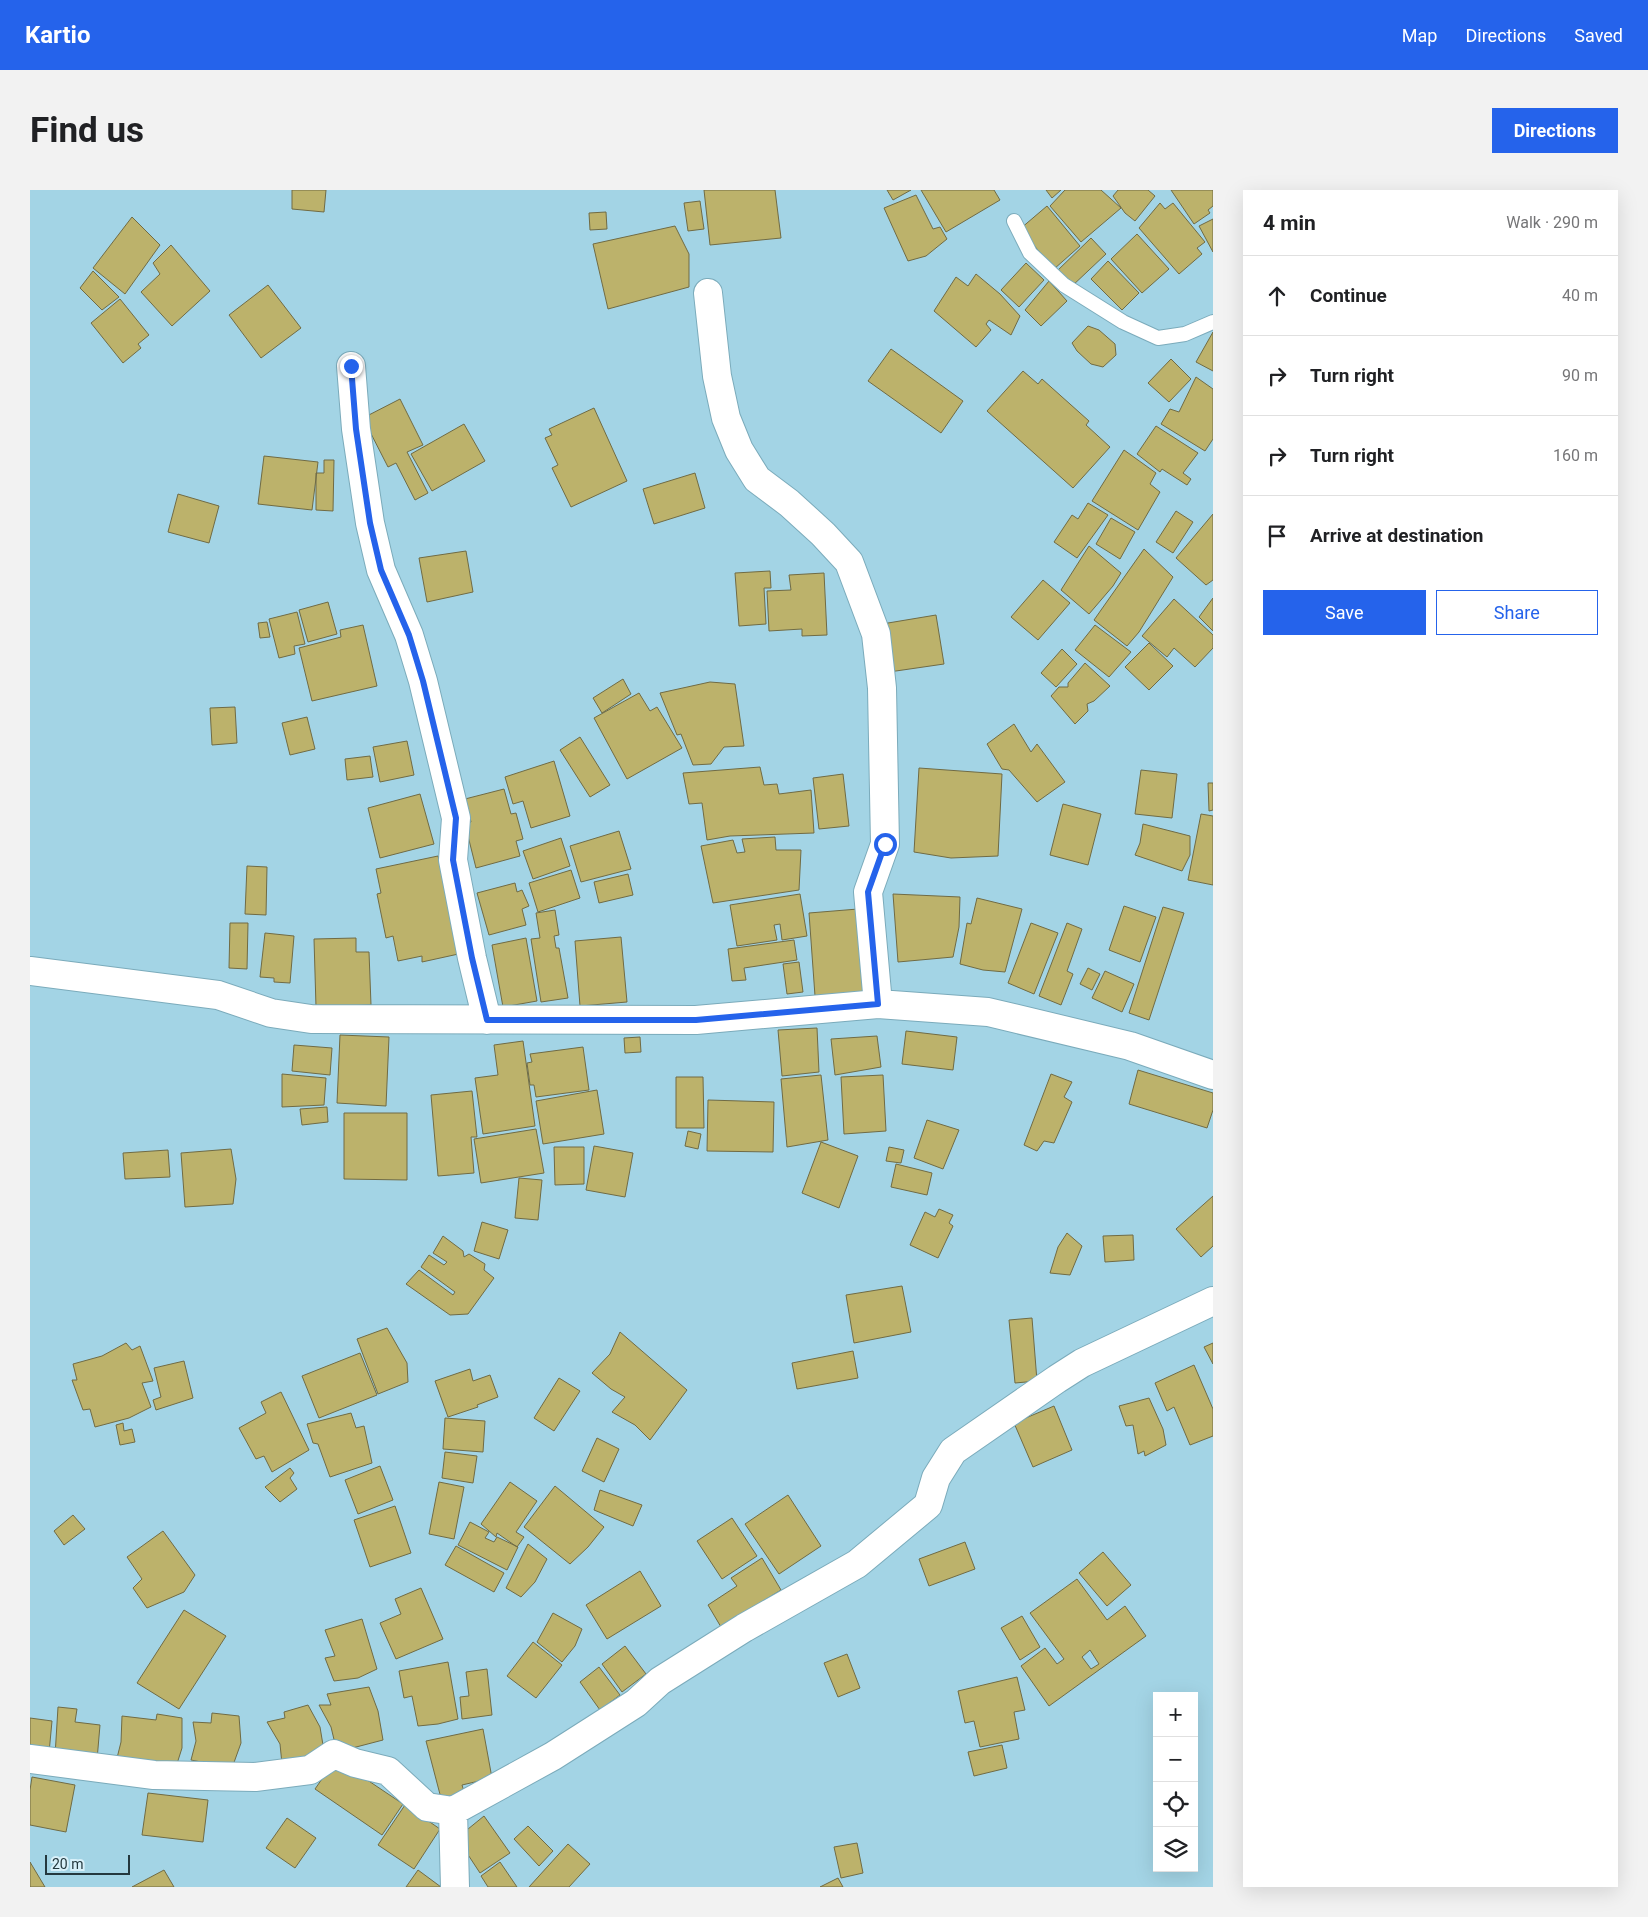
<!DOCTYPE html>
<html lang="en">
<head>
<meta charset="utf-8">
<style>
  body { margin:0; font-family:Roboto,sans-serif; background:#f2f2f2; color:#202124 }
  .controls { position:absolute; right:15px; bottom:15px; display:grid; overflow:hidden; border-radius:0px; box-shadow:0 5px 20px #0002 }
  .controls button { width:45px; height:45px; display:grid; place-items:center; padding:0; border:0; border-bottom:1px solid #e0e0e0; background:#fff; color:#202124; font:25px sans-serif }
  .scale { position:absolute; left:15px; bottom:12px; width:85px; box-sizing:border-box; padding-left:5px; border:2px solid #24383e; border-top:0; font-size:14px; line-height:18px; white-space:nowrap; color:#24383e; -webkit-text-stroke:4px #d8f0f9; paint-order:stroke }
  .stop { position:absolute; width:15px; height:15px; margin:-11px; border:4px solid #2563eb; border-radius:50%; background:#fff }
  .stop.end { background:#2563eb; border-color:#fff; box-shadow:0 1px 5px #0008 }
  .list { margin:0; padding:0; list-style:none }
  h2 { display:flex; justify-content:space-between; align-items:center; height:65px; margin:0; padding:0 20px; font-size:21px }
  h2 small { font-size:16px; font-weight:400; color:#757577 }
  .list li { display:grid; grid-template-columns:32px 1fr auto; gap:15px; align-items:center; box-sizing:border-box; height:80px; padding:0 20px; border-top:1px solid #e0e0e0 }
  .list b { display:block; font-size:19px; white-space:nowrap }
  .list em { font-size:16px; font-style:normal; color:#757577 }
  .actions { display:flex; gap:10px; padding:15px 20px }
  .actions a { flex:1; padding:11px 0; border:1px solid #2563eb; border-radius:0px; text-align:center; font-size:18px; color:#2563eb }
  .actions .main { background:#2563eb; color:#fff }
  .icon { flex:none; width:28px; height:28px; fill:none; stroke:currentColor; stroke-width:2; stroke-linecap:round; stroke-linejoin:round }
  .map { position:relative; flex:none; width:1183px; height:1697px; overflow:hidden; border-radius:0px }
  header { display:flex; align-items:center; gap:30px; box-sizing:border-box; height:70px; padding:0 25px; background:#2563eb; color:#fff }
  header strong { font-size:24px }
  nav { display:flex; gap:28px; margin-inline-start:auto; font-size:18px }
  .intro { display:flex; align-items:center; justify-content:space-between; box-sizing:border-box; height:120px; padding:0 30px }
  h1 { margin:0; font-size:35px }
  .button { padding:12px 22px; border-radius:0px; background:#2563eb; color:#fff; font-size:18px; font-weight:700 }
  main { display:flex; gap:30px; padding:0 30px }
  aside { flex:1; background:#fff; border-radius:0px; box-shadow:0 5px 20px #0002 }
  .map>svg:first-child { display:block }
</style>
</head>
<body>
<header>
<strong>Kartio</strong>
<nav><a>Map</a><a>Directions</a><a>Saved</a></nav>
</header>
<div class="intro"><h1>Find us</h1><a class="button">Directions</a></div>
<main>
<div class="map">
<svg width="1183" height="1697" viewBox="0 0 1183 1697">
  <rect width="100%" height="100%" fill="#a3d4e5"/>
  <path fill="#bcb26b" stroke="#706b44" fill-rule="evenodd" d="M262,0H296L294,22L262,19Z
    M674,0H745L751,48L680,55Z
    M857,0H881L863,10Z
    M891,0H964L970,10L916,42Z
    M1016,0H1031L1022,8Z
    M1035,0H1071L1091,18L1051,52L1020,16Z
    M1088,0H1118L1125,6L1105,31L1095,23L1083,6Z
    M1141,0H1183V16L1178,20L1180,23L1164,34Z
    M886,5L903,39L910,37L917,49L896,66L878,71L854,18Z
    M670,11L674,39L658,41L654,13Z
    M1130,13L1135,19L1143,13L1175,52L1167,58L1172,64L1149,84L1109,38Z
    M1017,16L1050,56L1024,79L990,39Z
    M576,22L577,39L560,40L559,23Z
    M102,27L130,55L95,104L63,78Z
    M1183,29V62L1169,36Z
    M645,36L659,64V97L578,119L563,54Z
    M1107,44L1139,79L1112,103L1081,69Z
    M1061,48L1076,64L1041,97L1026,82Z
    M141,55L180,101L142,136L111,102L130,84L123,73Z
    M1078,71L1109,103L1092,120L1061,89Z
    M996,73L1014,90L989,117L971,100Z
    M63,81L89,107L72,120L50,98Z
    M946,84L970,104L990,126L981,145L959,130L956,134L961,140L946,157L904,121L926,87L938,96Z
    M1019,91L1037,111L1011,136L995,120Z
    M238,95L271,138L231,168L199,125Z
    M90,109L119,145L108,154L111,158L93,173L61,133Z
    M1058,136L1069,140L1085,154L1086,165L1073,177L1061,174L1047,161L1042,153Z
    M1183,142V181L1166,172Z
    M861,159L933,211L911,243L838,191Z
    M1141,169L1161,189L1139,212L1118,193Z
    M993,181L1008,194L1012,189L1059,231L1056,235L1080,257L1043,298L957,221Z
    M1166,187L1183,199V249L1175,261L1131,234L1140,219L1149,222Z
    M370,209L393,255L377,262L398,303L385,310L366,273L358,277L333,228Z
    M564,218L597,291L541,317L522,278L528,275L515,248L522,245L519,239Z
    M434,234L455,271L402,301L381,264Z
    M1126,236L1168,263L1153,283L1161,289L1157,295L1132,279L1130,282L1107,264Z
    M1094,260L1126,283L1120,294L1130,302L1108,340L1062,311Z
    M234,266L288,272L282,320L228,314Z
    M294,270H304L303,321L286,320V283H294Z
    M665,283L675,318L624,334L613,299Z
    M148,304L189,316L179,353L138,342Z
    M1058,313L1078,325L1047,368L1024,352L1042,325L1048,329Z
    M1146,321L1163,332L1143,363L1126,352Z
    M1183,324V390L1176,395L1146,368Z
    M1081,328L1105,342L1090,369L1066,354Z
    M1059,356L1091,383L1083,396L1059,424L1031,400Z
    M1114,359L1143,387L1109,442L1097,456L1064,430Z
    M436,361L443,402L397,412L389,368Z
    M740,381L741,398H734L736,434L709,436L705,383Z
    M794,383L797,445L772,446V439L739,441L737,401L761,400L759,385Z
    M1013,390L1040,413L1008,450L981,427Z
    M1183,408V441L1169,427Z
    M1144,409L1183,445V458L1165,477L1144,458L1137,467L1112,446Z
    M298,412L307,444L278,452L269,420Z
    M267,422L275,454L264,456L265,464L249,468L239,429Z
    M906,425L914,474L859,482L852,434Z
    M237,432L240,447L230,448L228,433Z
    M333,435L347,496L282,511L269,458L311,447L310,440Z
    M1065,435L1101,462L1079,487L1045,460Z
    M1119,453L1143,476L1119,500L1095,477Z
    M1032,459L1047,474L1026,497L1011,483Z
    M1055,473L1080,496L1064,511L1057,514L1058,521L1045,534L1021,506L1029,497H1038V493Z
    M593,489L601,504L572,523L563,508Z
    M680,492L705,494L714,556L694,557L681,574L663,575L651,544L647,545L630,503Z
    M609,503L620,521L627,517L652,558L597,589L564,528Z
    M205,517L207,553L182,555L180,518Z
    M277,527L285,559L260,565L252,533Z
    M984,534L1001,562L1007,554L1035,592L1007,612L979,580L972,579L957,554Z
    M550,547L580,595L560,607L530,560Z
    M377,551L384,585L350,592L343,557Z
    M340,566L343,587L317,590L315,569Z
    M524,571L540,626L501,638L493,611L483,614L475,587Z
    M730,577L734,595L747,594L749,604L781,600L784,643L700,646L677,650L672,613L659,614L653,583Z
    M889,578L972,584L968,666L921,668L884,662Z
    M1111,580L1147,584L1142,628L1105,624Z
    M813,584L819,636L789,639L783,588Z
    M1178,593H1183V620L1179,621Z
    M474,599L481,624L486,623L493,649L486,651L490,666L446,678L435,634L441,632L435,609Z
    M390,604L404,654L350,668L338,618Z
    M1033,614L1071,624L1058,675L1020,665Z
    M1171,624L1183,626V695L1158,690Z
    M1113,634L1160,646V665L1152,681L1105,665L1110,653Z
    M589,641L601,679L551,692L540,656Z
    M745,647L746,660H771L769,700L683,713L671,656L703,650L707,663L715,662L712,649Z
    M531,648L540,676L503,689L493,661Z
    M408,666L433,763L392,772V766L368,771L363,746L356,748L347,704L351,703L346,679Z
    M217,676L237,677L236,725L215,724Z
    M541,680L550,708L508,722L499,693Z
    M598,684L603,705L569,713L564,692Z
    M485,693L487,702L492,700L499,716L492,719L496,735L459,745L447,703Z
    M770,704L777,746L752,750L750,734L744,735L747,750L707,756L700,715Z
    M863,704L930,707L929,737L923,767L868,772Z
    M947,708L992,719L975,782L953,780L930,774L937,733L941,734Z
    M1094,716L1126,727L1110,772L1079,760Z
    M1133,717L1154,723L1119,830L1099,823Z
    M828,719L835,802L785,806L779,723Z
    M525,720L529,745L524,746L526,758H529L538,808L511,812L501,749L510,748L506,723Z
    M200,733H218L217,779L199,778Z
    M1001,733L1028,743L1004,804L978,793Z
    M1037,733L1052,739L1037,781L1043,784L1031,815L1009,806Z
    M235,743L264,746L260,793L244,792V788L230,787Z
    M591,747L597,812L550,816L545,751Z
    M326,748V762H339L341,815L286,817L284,749Z
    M496,748L507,811L473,817L462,755Z
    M764,750L767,770L714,778L716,790L702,791L698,759Z
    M769,772L773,802L757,804L753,774Z
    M1058,778L1070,784L1062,800L1050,794Z
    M1075,781L1104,794L1092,822L1062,808Z
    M787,838L789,882L752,886L748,840Z
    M876,841L927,847L923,880L872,874Z
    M310,845L359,847L356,916L307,913Z
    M847,846L851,877L805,885L801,849Z
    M610,847L611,862L595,863L594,848Z
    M493,851L505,936L453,944L445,888L468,885L464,855Z
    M264,855L302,858L300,885L262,881Z
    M553,857L559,900L506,907L504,895H500L497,873L502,872L500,864Z
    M1108,880L1183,903V920L1177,938L1099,914Z
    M252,884L296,888L294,915L252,917Z
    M1021,884L1042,892L1034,907L1042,912L1024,953L1014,951L1007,961L994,955Z
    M791,885L798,950L757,957L751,889Z
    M853,885L856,941L814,944L811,887Z
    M646,887H673L674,938H646Z
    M567,900L574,944L513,954L506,911Z
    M442,901L447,947H441L444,983L408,986L401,905Z
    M678,910L744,912L743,962L677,961Z
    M297,917L298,932L272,935L270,919Z
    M314,923H377V990L314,989Z
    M897,930L929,940L913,979L884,968Z
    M506,939L514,983L451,993L444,949Z
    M658,941L671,944L668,959L655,956Z
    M791,952L828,966L809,1018L772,1003Z
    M564,956L603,963L595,1007L556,1000Z
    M524,957H554V994L525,995Z
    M859,957L874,960L871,973L856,971Z
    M201,959L206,989L203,1014L155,1017L151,963Z
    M138,960L140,987L95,989L93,963Z
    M866,974L902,983L897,1005L861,997Z
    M489,988L512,990L508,1030L485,1028Z
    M1183,1006V1056L1171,1067L1146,1039Z
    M909,1019L923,1025L919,1033L923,1036L908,1068L880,1055L895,1022L905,1027Z
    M452,1032L478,1040L469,1069L444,1061Z
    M1037,1043L1052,1056L1040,1085L1020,1083L1028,1057Z
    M1103,1045L1104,1070L1075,1072L1073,1046Z
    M413,1046L433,1061L434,1067L439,1064L455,1074L454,1080L464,1088L438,1124L420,1125L376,1094L389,1080L423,1105L425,1102L391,1077L399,1065L414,1075L417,1072L403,1063Z
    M872,1096L881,1142L824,1153L816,1105Z
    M1002,1128L1007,1191L985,1193L979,1130Z
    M357,1138L377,1173L378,1192L348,1204L327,1149Z
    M590,1142L657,1200L620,1250L605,1235L582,1222L595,1207L581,1199L562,1183L580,1164Z
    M96,1153L102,1160L110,1156L123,1191L112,1193L121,1217L99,1228L65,1237L60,1219L53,1220L42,1190H47L43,1174L72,1166Z
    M1183,1153V1174L1174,1157Z
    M823,1161L828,1188L767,1199L762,1173Z
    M330,1163L347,1205L289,1228L272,1186Z
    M154,1171L163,1208L126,1220L123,1210L131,1207L124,1178Z
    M1164,1175L1183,1219V1246L1160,1255L1144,1217L1137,1221L1125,1193Z
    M440,1179L443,1191L460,1185L468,1207L447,1215L448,1217L418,1227L405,1191Z
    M529,1188L550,1201L524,1241L504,1228Z
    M251,1202L279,1260L242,1282L234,1266L226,1269L209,1238L236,1223L231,1212Z
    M1119,1208L1133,1239L1136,1255L1115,1266L1114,1261L1108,1264L1103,1235L1096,1236L1089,1216Z
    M1024,1216L1042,1260L1003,1277L984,1233Z
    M321,1223L326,1238L334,1236L342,1273L300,1287L288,1254L283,1253L277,1234Z
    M415,1228L455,1231L453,1262L413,1259Z
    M93,1233L94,1241L102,1239L105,1252L90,1255L86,1235Z
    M567,1248L589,1259L574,1292L552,1281Z
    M415,1262L447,1266L443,1293L412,1288Z
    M350,1276L363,1310L328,1324L315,1290Z
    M260,1278L264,1283L260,1288L267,1299L250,1312L235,1297Z
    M409,1292L434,1297L424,1349L399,1344Z
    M480,1292L507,1311L486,1342L494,1347L487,1357L467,1343L466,1347L451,1334Z
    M525,1296L574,1337L558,1357L540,1374L494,1337Z
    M570,1300L612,1315L603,1336L564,1320Z
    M758,1305L791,1356L749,1384L715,1334Z
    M365,1316L381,1363L340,1377L324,1330Z
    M43,1325L55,1339L34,1355L24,1341Z
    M702,1328L727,1366L692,1389L667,1351Z
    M440,1332L459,1342L455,1348L464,1352L467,1347L488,1357L477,1380L428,1355Z
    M133,1341L165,1385L154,1402L117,1418L103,1398L112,1389L97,1367Z
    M935,1352L945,1379L899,1396L889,1369Z
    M498,1354L517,1369L505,1392L491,1407L476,1398Z
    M426,1356L474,1383L464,1402L415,1375Z
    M1073,1362L1101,1395L1077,1416L1049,1383Z
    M732,1368L751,1400L691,1437L678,1415L707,1396L701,1388Z
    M610,1381L631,1416L577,1449L556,1415Z
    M1047,1389L1077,1430L1095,1416L1116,1446L1019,1516L991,1476L1015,1458L1027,1474L1034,1469L1000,1423ZM1060,1460L1069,1474L1061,1479L1052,1467Z
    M391,1398L413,1449L366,1469L350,1433L371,1424L365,1409Z
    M154,1420L196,1446L149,1519L107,1493Z
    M523,1423L552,1439L545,1456L532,1472L507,1452Z
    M992,1426L1010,1457L990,1470L971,1438Z
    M332,1429L347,1479L328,1488L304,1491L295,1468L305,1466L295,1440Z
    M503,1452L532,1475L506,1508L477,1486Z
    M595,1456L616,1484L592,1502L572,1474Z
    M817,1464L830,1498L808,1507L794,1473Z
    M418,1472L428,1529L408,1534L388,1536L382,1506L374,1508L369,1481Z
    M569,1477L590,1505L570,1520L550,1492Z
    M457,1479L462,1525L432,1529L430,1507L439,1506L436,1482Z
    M987,1487L995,1520L984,1522L989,1549L950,1557L944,1531L935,1533L928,1501Z
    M339,1497L348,1521L353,1550L307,1562L301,1537L289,1515H301L297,1504Z
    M278,1515L290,1537L294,1561L252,1574L250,1554L237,1532L255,1528L254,1522Z
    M28,1517L47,1519L45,1532L70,1535L67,1570L25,1566Z
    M182,1523L209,1526L211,1553L202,1578L161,1570L166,1551L163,1532L181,1533Z
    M127,1524L152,1528V1558L145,1580L87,1568L91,1552L92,1526L126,1530Z
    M0,1528L22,1531L19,1563L0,1561Z
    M453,1539L462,1588L432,1595L435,1605L412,1612L396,1551Z
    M972,1555L977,1578L944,1586L938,1562Z
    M306,1569L373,1614L352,1645L285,1599Z
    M2,1587L45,1595L36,1642L0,1635V1600Z
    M118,1603L178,1610L173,1652L112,1645Z
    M375,1615L410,1639L384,1679L348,1655Z
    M454,1626L480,1663L450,1683L427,1648Z
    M257,1628L286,1648L265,1678L236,1658Z
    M498,1636L523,1661L509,1676L484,1649Z
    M827,1653L833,1683L811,1688L804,1657Z
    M538,1654L560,1674L539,1697H499Z
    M0,1672L15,1697H0Z
    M470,1672L487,1697H458L451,1686Z
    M134,1680L144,1697H102Z
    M388,1680L411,1697H376Z
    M808,1688L813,1697H790Z"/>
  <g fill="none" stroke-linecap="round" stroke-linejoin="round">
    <defs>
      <path id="service" d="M984,31L1000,63L1034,95L1093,132L1128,148L1155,144L1183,132"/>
      <path id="minor" d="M678,103L687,186L696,228L709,260L727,289L759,313L793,344L819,372L846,444L852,498L855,654L838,702L848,814
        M321,176L326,239L340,333L351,380L379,445L393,491L426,628L423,670L442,768L457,830
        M0,781L188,805L241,823L281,829L666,830L848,814L958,822L1100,856L1183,885
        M0,1569L124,1585L225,1587L280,1580L304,1564L325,1573L358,1581L397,1617L423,1621L523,1566L606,1513L630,1491L714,1438L827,1374L898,1315L906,1288L923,1261L1027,1189L1052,1173L1183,1111
        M423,1621L425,1697"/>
    </defs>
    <use href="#service" stroke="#7babbb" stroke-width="16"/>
    <use href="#minor" stroke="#7babbb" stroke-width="30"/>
    <use href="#service" stroke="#fff" stroke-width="14"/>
    <use href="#minor" stroke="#fff" stroke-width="28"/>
  </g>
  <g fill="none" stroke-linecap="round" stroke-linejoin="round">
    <path stroke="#2563eb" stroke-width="6" d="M321,176L326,239L340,333L351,380L379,445L393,491L426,628L423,670L442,768L457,830H666L848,814L838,702L855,654"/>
  </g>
</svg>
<div class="controls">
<button>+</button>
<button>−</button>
<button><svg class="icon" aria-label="locate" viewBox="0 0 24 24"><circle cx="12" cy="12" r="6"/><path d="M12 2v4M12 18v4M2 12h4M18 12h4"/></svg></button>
<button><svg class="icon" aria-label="layers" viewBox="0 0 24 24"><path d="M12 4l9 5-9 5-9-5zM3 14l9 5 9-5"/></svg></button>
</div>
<div class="scale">20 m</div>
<div class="stop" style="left:855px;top:654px"></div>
<div class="stop end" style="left:321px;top:176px"></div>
</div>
<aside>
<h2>4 min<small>Walk · 290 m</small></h2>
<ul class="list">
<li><svg class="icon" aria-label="ahead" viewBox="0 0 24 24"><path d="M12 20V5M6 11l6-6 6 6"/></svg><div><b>Continue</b></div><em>40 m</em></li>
<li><svg class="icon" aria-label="right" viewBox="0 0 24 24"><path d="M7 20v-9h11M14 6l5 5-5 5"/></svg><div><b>Turn right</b></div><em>90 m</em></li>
<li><svg class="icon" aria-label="right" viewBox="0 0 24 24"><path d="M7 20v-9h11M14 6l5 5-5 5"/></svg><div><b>Turn right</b></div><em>160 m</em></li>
<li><svg class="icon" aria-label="arrive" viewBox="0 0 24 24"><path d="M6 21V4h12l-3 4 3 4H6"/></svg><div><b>Arrive at destination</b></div></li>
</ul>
<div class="actions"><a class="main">Save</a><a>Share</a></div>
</aside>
</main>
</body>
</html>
